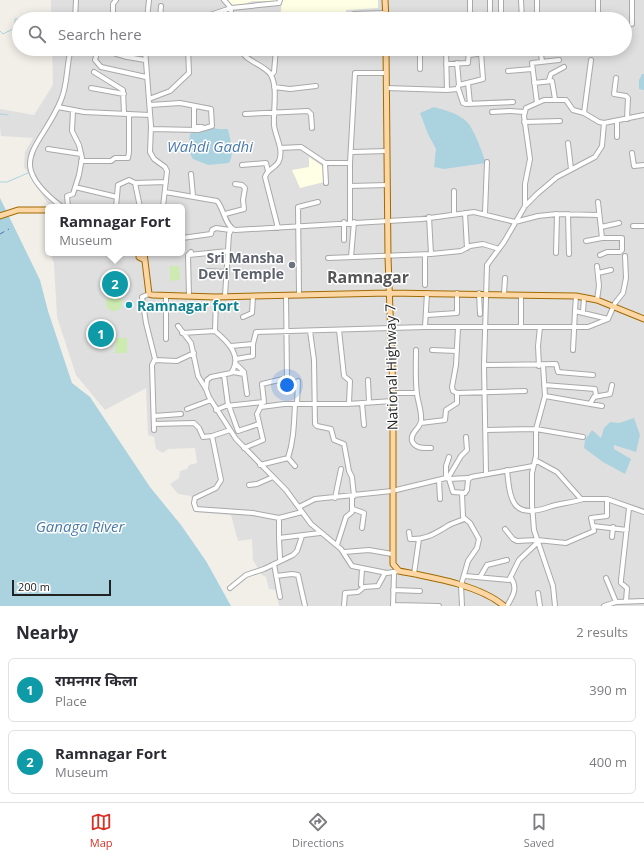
<!DOCTYPE html>
<html lang="en">
<head>
<meta charset="utf-8">
<style>
  body { margin:0; font-family:"Open Sans","Noto Sans Devanagari",sans-serif; background:#f7f7f7; color:#2b2b33 }
  .scale { position:absolute; left:12px; bottom:10px; width:99px; box-sizing:border-box; padding-left:4px; border:2px solid #222; border-top:0; font-size:11px; line-height:14px; white-space:nowrap; color:#222; -webkit-text-stroke:3px #fff; paint-order:stroke }
  .you { position:absolute; left:287px; top:385px; width:14px; height:14px; margin:-10px; border:3px solid #fff; border-radius:50%; background:#1a73e8; box-shadow:0 0 0 6px #1a73e833 }
  .badge { display:grid; place-items:center; width:26px; height:26px; border-radius:50%; background:#d93025; color:#fff; font-size:13px; font-weight:700 }
  .pin { position:absolute; translate:-50% -50%; border:2px solid #fff; box-shadow:0 1px 4px #0006 }
  .popup { position:absolute; left:45px; top:204px; width:140px; height:52px; box-sizing:border-box; display:grid; place-content:center; border-radius:6px; background:#fff; filter:drop-shadow(0 1px 3px #0005); font-size:13px; white-space:nowrap; color:#7c7c81 }
  .popup b { font-size:15px; color:#2b2b33 }
  .popup::after { content:''; position:absolute; left:50%; top:100%; margin-left:-8px; border:8px solid transparent; border-top-color:#fff }
  .list { margin:0; padding:0; list-style:none }
  h2 { display:flex; justify-content:space-between; align-items:center; height:52px; margin:0; padding:0 16px; font-size:17px }
  h2 small { font-size:13px; font-weight:400; color:#7c7c81 }
  .list li { display:grid; grid-template-columns:26px 1fr auto; gap:12px; align-items:center; box-sizing:border-box; height:64px; margin:0 8px 8px; padding:0 8px; border:1px solid #e1e1e2; border-radius:6px }
  .list b { display:block; font-size:15px; white-space:nowrap }
  .list p { margin:0; font-size:13px; white-space:nowrap; color:#7c7c81 }
  .list em { font-size:13px; font-style:normal; color:#7c7c81 }
  .icon { flex:none; width:22px; height:22px; fill:none; stroke:currentColor; stroke-width:2; stroke-linecap:round; stroke-linejoin:round }
  .map { position:relative; flex:none; width:644px; height:606px; overflow:hidden }
  .search { position:absolute; background:#fff; box-shadow:0 2px 10px #0003; left:12px; right:12px; top:12px; height:44px; display:flex; align-items:center; gap:10px; box-sizing:border-box; padding:0 14px; border-radius:22px; color:#7c7c81; font-size:15px }
  .sheet { height:196px; background:#fff }
  nav { display:flex; justify-content:space-around; align-items:center; box-sizing:border-box; height:56px; border-top:1px solid #e1e1e2; background:#fff; font-size:11px; color:#7c7c81 }
  nav a { display:grid; justify-items:center; gap:2px }
  nav .on { color:#d93025 }
  .map>svg:first-child { display:block }
</style>
</head>
<body>
<div class="map">
<svg width="644" height="606" viewBox="0 0 644 606">
  <rect width="100%" height="100%" fill="#f2efe9"/>
  <path fill="#e0dfdf" d="M51,0H644V606H279L276,590L269,589L266,577L262,575L253,560L252,539L238,541L231,515L195,512L191,496L178,494L170,484L179,478L180,471L187,469L189,465L197,463L195,448L168,449L163,453L156,449L154,437L148,435L146,388L105,410L76,375L57,317L54,263L50,253H182V207H50L24,167L25,152L33,138L1,136L0,127V109L34,115L53,85L52,49H625V19H51Z"/>
  <path fill="#ffffe5" d="M226,0H276V1H252L233,9Z
    M282,0H378V8L346,10L345,19H280Z
    M309,157L325,168L324,182L300,188L292,170L309,167Z"/>
  <path fill="#cdebb0" d="M170,266H179L180,280L170,281Z
    M106 303a8 8 0 1 1 16 0a8 8 0 1 1-16 0Z
    M99,331H103L107,337L105,345H102L96,335Z
    M116,338H127V353H115Z"/>
  <path fill="#aad3df" d="M642,74H644V90L639,89V80Z
    M434,107C445,110 457,113 466,121C474,128 482,152 486,163L444,169L434,167L436,149L428,134L420,113Z
    M211,127L218,129H228C230,139 235,153 229,163L208,165L193,159L188,150L190,134L200,128Z
    M0,198L40,280L48,311L72,383L90,397L150,487L181,525L206,561L231,606H0Z
    M634,418L640,435L636,452L614,445V449L631,459L625,474L603,462L584,448L585,440L592,430L601,438L604,428L610,422L619,423Z"/>
  <g fill="none" stroke-linecap="round" stroke-linejoin="round">
    <path stroke="#aad3df" stroke-width="1" d="M0,31L3,34L17,27V24L15,23V19H19
      M0,114L8,115
      M0,182H7L28,173"/>
    <path stroke="#4a7aab" stroke-width="1" stroke-dasharray="5 4" stroke-linecap="butt" d="M0,234L9,229"/>
    <defs>
      <path id="minor" d="M224,0L231,8V19
        M470,0V19
        M501,0V19
        M521,0L522,19
        M354,14L385,13
        M75,19L76,0
        M113,19V4L116,0
        M147,19L149,0
        M160,19L161,6
        M204,19L207,16L231,8L279,3L280,0
        M490,19V0
        M537,19V0
        M580,19L598,15V0
        M632,24V0
        M98,49L95,60L101,67L146,77
        M100,49L127,57L145,60
        M145,49L151,126L150,152L154,159L165,167L167,171L163,207
        M241,49C245,62 264,64 271,75C278,88 273,110 274,125C275,136 284,149 279,161C276,168 267,169 265,177L278,228
        M420,49V69
        M446,49L447,90
        M540,49L542,61
        M469,55L503,51
        M446,64L468,63L469,49
        M508,71L532,69
        M94,72L123,90L124,113
        M271,75L274,72L276,49
        M616,78L614,94L626,96L628,98L627,119
        M549,80L551,74L564,67
        M468,83L470,104
        M534,83L552,81L555,99
        M459,85L483,79L481,53
        M274,87L290,89L316,86
        M91,88L124,94
        M386,88L447,90L457,89L459,85L457,63
        M458,88L463,103L466,104L513,102
        M149,99L170,91L189,73L188,49
        M537,103L532,63L559,60
        M150,105L180,103L211,109L212,126L198,130L151,129
        M194,106V127H202
        M58,107L84,112L150,115
        M492,112L510,111L524,112
        M584,113L591,60
        M245,114L308,111L311,114L312,128
        M524,122L560,121
        M617,122V137
        M568,143L571,169
        M280,148L301,147L325,163H350
        M48,149L81,154
        M352,152L387,151
        M632,153L634,166L644,165
        M81,161H111L115,158H128L129,152V114
        M325,163L326,183
        M242,165L266,163L268,171
        M191,174L193,196
        M135,183L166,182
        M350,186L387,185
        M75,187L117,197
        M165,192L217,201C224,209 225,226 235,230L422,219L474,212L515,222L538,216L557,214L599,215
        M525,206V184L530,159L524,116L526,108L544,100H566L573,110L584,113L599,122L604,123
        M62,207C2,161 41,149 61,100C68,84 66,66 71,49
        M68,207L67,196L73,194L79,175L82,158L79,145L72,131L73,110
        M116,207L118,185L129,180L135,183L140,207
        M465,213L467,248
        M485,213L487,162
        M225,214L244,209L243,200L245,188L242,185L235,184
        M454,214V191
        M568,214L569,254
        M429,217L431,254
        M344,222V240
        M350,222V163L355,73H386
        M633,226H644
        M601,227L619,223
        M182,238L211,234L212,230L216,228L230,230
        M586,241L602,238L598,202
        M556,253L557,214
        M189,255L228,251
        M600,255L607,252H620L622,250V238H602
        M351,257L354,222
        M328,258L431,254L461,251L470,246L483,244L499,249
        M597,266L599,286L597,300
        M207,271L226,272
        M598,273L611,270
        M425,285V255
        M299,293L298,207L318,202
        M479,293L480,314
        M149,294L142,297L146,323L155,359L152,365L154,430
        M504,294L505,278
        M189,296L188,255L191,252
        M225,296L229,234L232,228
        M576,296L575,311L608,319
        M216,297L215,331C228,342 243,356 231,373L211,377L207,380L206,389L209,397L236,439L286,490L311,524L341,549L352,566L387,573L399,571
        M583,312L584,297
        M427,315L457,313V293
        M243,317L252,313L253,296
        M178,326L191,343L198,376L206,389
        M425,327L427,293
        M521,327V296
        M458,328L456,365L452,387L453,391L457,393L525,391
        M339,330L344,376L350,381L349,403
        M310,331L314,360L315,424L317,426L331,429L334,440L344,444L349,471L352,477L354,496
        M182,333L215,331
        M166,339V296
        M231,346L253,344L256,332L425,327H588L608,319L615,303L623,293L626,278L625,256
        M416,350C416,364 415,380 417,394C418,403 422,411 421,421C420,429 410,432 412,441C415,449 425,448 431,448
        M432,350L457,351
        M573,350L575,311
        M236,359L253,356V344
        M155,360L177,361L194,353
        M235,363L244,372L247,394
        M484,365L556,364L558,372L593,375
        M543,365L545,396L536,429V456L532,473V505L534,530L553,586L555,606
        M539,366L538,346L540,327
        M233,372L244,374
        M368,380L369,402
        M544,385L595,389L596,396
        M393,393H416
        M545,396L602,406
        M362,403L364,425
        M297,404L298,381
        M590,404L594,397L610,394L612,385
        M226,406L264,402L262,384L283,379L287,377L286,295
        M229,406L238,431L259,424
        M261,407L284,404H347L393,401
        M187,409L211,400
        M216,410L228,405L224,375
        M154,416L181,414
        M421,423L445,420L446,410L457,403V393
        M154,424L194,423L199,428L203,437L212,436
        M230,430L212,436L221,480L216,488L195,498L194,503L196,509L253,513L279,518L302,512
        M486,430L536,429L583,437
        M244,448L263,440L257,414L262,404
        M288,458C294,440 294,422 295,404
        M535,460L557,472L581,499H607L644,512
        M260,465L288,458L295,466
        M507,470C510,500 512,520 549,507C560,503 572,503 583,499
        M486,473L484,365L487,265L504,242L525,206L537,194L557,177L595,157L602,146L604,123L644,115
        M446,478V466L449,457
        M448,478L461,456L467,450L466,437
        M449,479L468,478
        M439,480L440,499
        M249,485L257,484L273,477
        M335,498L341,469
        M299,507L315,499L392,491L446,478L449,479L453,492L465,493L467,490L468,480L471,477L533,466
        M353,509L364,513L362,528
        M279,518V538L320,533
        M593,526L627,530
        M505,529L513,539L517,541L537,540L566,543L594,531L591,518L607,516V499
        M409,532L410,539C425,540 434,534 446,527C451,523 458,522 464,519
        M612,537L613,527
        M279,538L280,559
        M337,545L346,517L352,512V496
        M344,552L369,550L392,554
        M274,564L280,597
        M414,574L419,539
        M276,576L292,574L298,575L305,606
        M465,576L509,580L519,560L538,542
        M480,577L487,565L507,560
        M606,578L616,602
        M361,585L362,569
        M230,588L246,575L264,569L293,555L297,551L302,536
        M393,590L420,591
        M538,593L540,606
        M626,601L627,588L621,583V580L629,508
        M393,605L439,606
        M344,606L345,593L358,592L364,587L378,586L385,573
        M393,606L394,574
        M462,606L461,585L468,561L477,548L479,539L470,523L463,517L462,493
        M507,606C513,596 518,588 511,578
        M604,606L616,602L644,601"/>
      <path id="major" d="M385,0L386,19
        M386,49L388,257L393,393V564L399,571C430,577 480,585 504,606
        M0,216L18,210H48
        M140,253L139,257L143,259
        M144,253L149,294L152,295L216,297L389,293L576,296L597,300L644,319"/>
    </defs>
    <use href="#minor" stroke="#a9a9a9" stroke-width="6"/>
    <use href="#major" stroke="#a06b00" stroke-width="7"/>
    <use href="#minor" stroke="#fff" stroke-width="4"/>
    <use href="#major" stroke="#fcd6a4" stroke-width="5"/>
  </g>
  <circle fill="#6b7280" stroke="#fff" stroke-width="1.5" cx="292" cy="265" r="4"/>
  <circle fill="#0f9aa8" stroke="#fff" stroke-width="1.5" cx="129" cy="305" r="4"/>
  <g text-anchor="middle" dominant-baseline="central" stroke-width="3" stroke-linejoin="round" paint-order="stroke">
    <g font-size="14" font-weight="bold" fill="#5b616d" stroke="#fff" text-anchor="end">
      <text x="284" y="257">Sri Mansha<tspan x="284" dy="16">Devi Temple</tspan></text>
    </g>
    <g font-size="14" font-weight="bold" fill="#0d838f" stroke="#fff" text-anchor="start">
      <text x="137" y="305">Ramnagar fort</text>
    </g>
    <g font-size="14" fill="#222" stroke="#fff">
      <text transform="translate(391 367) rotate(-91)">National Highway 7</text>
    </g>
    <g font-size="15" font-style="italic" fill="#4a7aab" stroke="#fff">
      <text x="210" y="146">Wahdi Gadhi</text>
      <text x="80" y="526">Ganaga River</text>
    </g>
    <g font-size="16" font-weight="bold" fill="#555" stroke="#fff">
      <text x="368" y="277">Ramnagar</text>
    </g>
  </g>
</svg>
<div class="scale">200 m</div>
<div class="you"></div>
<div class="pin badge" style="left:101px;top:334px;background:#0f9aa8">1</div>
<div class="pin badge" style="left:115px;top:284px;background:#0f9aa8">2</div>
<div class="popup"><b>Ramnagar Fort</b>Museum</div>
<div class="search"><svg class="icon" aria-label="search" viewBox="0 0 24 24"><circle cx="10" cy="10" r="6"/><path d="M15 15l6 6"/></svg>Search here</div>
</div>
<section class="sheet">
<h2>Nearby<small>2 results</small></h2>
<ul class="list">
<li><span class="badge" style="background:#0f9aa8">1</span><div><b>रामनगर किला</b><p>Place</p></div><em>390 m</em></li>
<li><span class="badge" style="background:#0f9aa8">2</span><div><b>Ramnagar Fort</b><p>Museum</p></div><em>400 m</em></li>
</ul>
</section>
<nav>
<a class="on"><svg class="icon" aria-label="map" viewBox="0 0 24 24"><path d="M3 6l6-2 6 2 6-2v14l-6 2-6-2-6 2zM9 4v14M15 6v14"/></svg>Map</a>
<a><svg class="icon" aria-label="directions" viewBox="0 0 24 24"><path d="M12 3l9 9-9 9-9-9zM9 14v-3h6M13 9l2 2-2 2"/></svg>Directions</a>
<a><svg class="icon" aria-label="saved" viewBox="0 0 24 24"><path d="M7 4h10v16l-5-4-5 4z"/></svg>Saved</a>
</nav>
</body>
</html>
